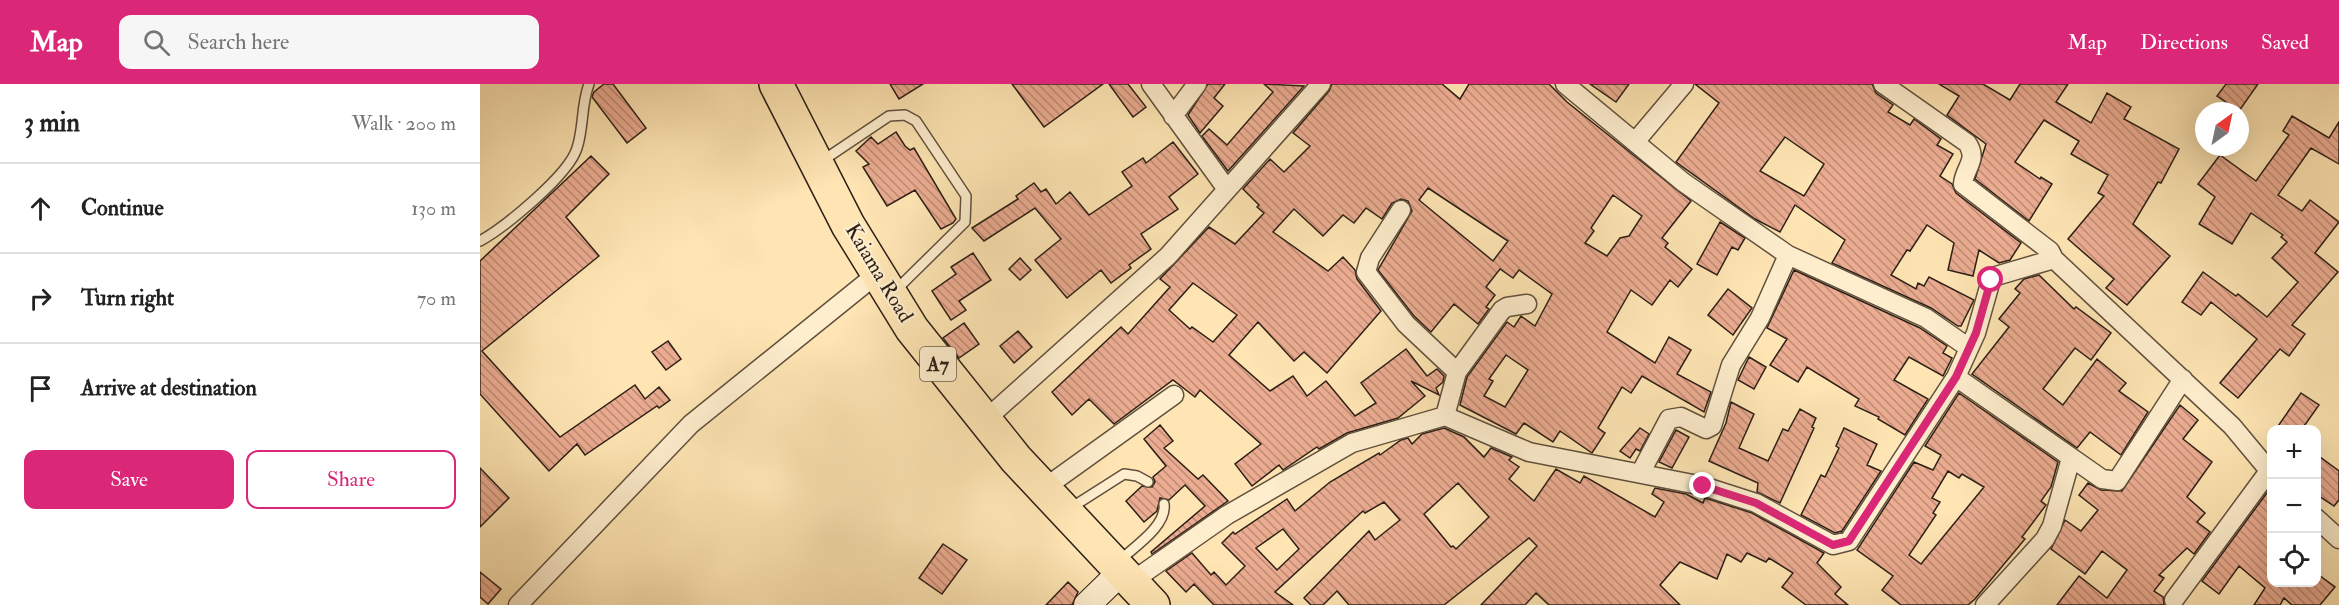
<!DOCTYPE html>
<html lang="en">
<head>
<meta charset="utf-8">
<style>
  body { margin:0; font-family:"IM FELL Double Pica",serif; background:#f6f6f6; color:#222 }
  .controls { position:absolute; right:18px; bottom:18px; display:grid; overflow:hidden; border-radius:12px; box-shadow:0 6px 24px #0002 }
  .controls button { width:54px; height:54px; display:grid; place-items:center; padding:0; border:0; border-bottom:2px solid #e0e0e0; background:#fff; color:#222; font:30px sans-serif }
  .compass { position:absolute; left:1715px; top:18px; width:54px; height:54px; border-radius:50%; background:#fff; box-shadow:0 6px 24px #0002; rotate:33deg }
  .stop { position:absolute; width:18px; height:18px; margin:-14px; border:4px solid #db2777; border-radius:50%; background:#fff }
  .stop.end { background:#db2777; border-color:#fff; box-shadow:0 2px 6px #0008 }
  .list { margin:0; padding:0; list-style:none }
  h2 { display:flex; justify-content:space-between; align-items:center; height:78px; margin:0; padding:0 24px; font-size:26px }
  h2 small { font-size:20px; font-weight:400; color:#767676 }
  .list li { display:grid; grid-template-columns:39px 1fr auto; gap:18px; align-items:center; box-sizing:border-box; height:90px; padding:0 24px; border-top:2px solid #e0e0e0 }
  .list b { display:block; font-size:22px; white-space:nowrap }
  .list em { font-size:20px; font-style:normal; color:#767676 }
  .actions { display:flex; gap:12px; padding:18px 24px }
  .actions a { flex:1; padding:14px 0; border:2px solid #db2777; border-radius:12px; text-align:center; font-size:21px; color:#db2777 }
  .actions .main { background:#db2777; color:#fff }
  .icon { flex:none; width:33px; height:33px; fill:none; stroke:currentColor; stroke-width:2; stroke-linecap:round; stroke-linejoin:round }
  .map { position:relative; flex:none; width:1859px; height:521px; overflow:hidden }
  header { display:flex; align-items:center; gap:36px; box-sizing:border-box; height:84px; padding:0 30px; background:#db2777; color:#fff }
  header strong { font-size:28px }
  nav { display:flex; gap:33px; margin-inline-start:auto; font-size:21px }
  .search { width:420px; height:54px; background:#f6f6f6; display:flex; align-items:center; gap:15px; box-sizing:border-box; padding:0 21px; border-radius:12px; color:#767676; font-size:22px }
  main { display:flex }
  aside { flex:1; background:#fff }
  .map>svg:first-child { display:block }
</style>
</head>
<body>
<header>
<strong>Map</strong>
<div class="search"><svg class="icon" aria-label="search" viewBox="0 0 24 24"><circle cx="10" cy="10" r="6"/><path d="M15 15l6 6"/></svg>Search here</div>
<nav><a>Map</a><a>Directions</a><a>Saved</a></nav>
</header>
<main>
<aside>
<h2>3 min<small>Walk · 200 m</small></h2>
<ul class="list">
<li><svg class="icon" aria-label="ahead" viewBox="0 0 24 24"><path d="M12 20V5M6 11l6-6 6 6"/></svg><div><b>Continue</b></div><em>130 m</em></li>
<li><svg class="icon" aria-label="right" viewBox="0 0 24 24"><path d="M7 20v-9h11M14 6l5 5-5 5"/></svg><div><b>Turn right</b></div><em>70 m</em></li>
<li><svg class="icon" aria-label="arrive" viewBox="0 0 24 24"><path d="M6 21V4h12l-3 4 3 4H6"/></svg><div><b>Arrive at destination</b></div></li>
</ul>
<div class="actions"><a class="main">Save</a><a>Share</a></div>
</aside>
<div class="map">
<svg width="1859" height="521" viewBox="0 0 1859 521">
  <defs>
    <pattern id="building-back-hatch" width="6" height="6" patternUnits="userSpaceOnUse" patternTransform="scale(1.5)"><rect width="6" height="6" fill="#ebac91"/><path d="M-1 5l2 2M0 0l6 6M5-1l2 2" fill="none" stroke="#bf8b75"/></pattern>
  </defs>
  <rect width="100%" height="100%" fill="#fee5b3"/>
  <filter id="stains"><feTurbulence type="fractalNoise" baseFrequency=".00333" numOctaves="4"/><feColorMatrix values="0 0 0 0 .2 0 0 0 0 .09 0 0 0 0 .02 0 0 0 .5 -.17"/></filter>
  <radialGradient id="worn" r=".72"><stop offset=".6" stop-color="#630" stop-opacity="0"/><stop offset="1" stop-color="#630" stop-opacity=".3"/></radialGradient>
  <path fill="url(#building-back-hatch)" stroke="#2c1f16" stroke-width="1.5" fill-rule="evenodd" d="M124,0H133L166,44L147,59L112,13L114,8Z
    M410,0H443L419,15Z
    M532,0H623L564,43Z
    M629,0H648L666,23L653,33Z
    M728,0H745L734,14L743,22L720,49L708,31Z
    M784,0L824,2L748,87L722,52L729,45L747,61L793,8Z
    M852,0H962L980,15L989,0H1069L1087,18L1211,117L1182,154L1188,159L1185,163L1212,185L1198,203L1190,196L1172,221L1151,206L1127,248L1175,279L1189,253L1211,266L1197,290L1231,308L1224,328L1162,292L1151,309L1142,303L1118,344L1125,349L1112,369L1080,347L1073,358L1044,339L1036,350L980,321L987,293L1027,238L1034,243L1041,232L1055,242L1072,210L1039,186L1033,194L1020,185L1006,203L1015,211L1006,223L1009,225L998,240L974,220L951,248L934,232L898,186L932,127L928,117L921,115L912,119L902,135L886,124L874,139L863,131L843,152L814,125L793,148L848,187L863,173L875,186L877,195L901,227L847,289L824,268L814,277L778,238L749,271L790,307L813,292L827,312L846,297L875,332L896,319L881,299L926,265L947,292L957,285L964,292L963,298L956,304L959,311L931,297L945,312L918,334L867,349L839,365L837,363L803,386L799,381L772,402L755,380L781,360L720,306L715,313L693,296L634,340L609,315L592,331L572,308L641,243L648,250L690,203L680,195L729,143L755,160L784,129L777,123L779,121L763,105L790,75L804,88L830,62L813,49L849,7ZM948,104L1028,157L1013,177L939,116ZM1133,111L1162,132L1149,152L1140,154L1127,172L1105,159L1114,147L1111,144ZM713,199L757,231L733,258L712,243L710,245L689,226ZM1026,271L1048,286L1025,323L1004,312L1013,297L1009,295Z
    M1110,0H1149L1136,18Z
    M1215,0H1392L1396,9L1413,21L1408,28L1430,41L1434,35L1461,55L1457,61L1473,70L1460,92L1472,100L1476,109L1541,159L1530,176L1519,179L1499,166L1493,192L1468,186L1474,159L1447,141L1430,167L1427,166L1411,191L1436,205L1438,199L1444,202L1449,193L1494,216L1481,242H1478L1451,224L1352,179L1365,156L1315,121L1300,148L1275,135L1196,78L1239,19ZM1305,53L1344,80L1324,112L1280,87Z
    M1459,0H1503L1530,16L1540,0H1588L1576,18L1611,39L1627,9L1651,23L1644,35L1699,65L1681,99L1678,98L1653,140L1690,172L1647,221L1626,204L1634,195L1588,155L1624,112L1618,109L1628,91L1591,70L1599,57L1564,36L1535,78L1560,95L1561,93L1572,100L1549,137L1495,95L1506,60L1467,31L1479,12Z
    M1746,0H1778L1759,27L1737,12Z
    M1812,32L1849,54L1859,38V80L1831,64L1798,111L1822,127L1830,116L1859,138L1835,169L1858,188L1812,241L1825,250L1809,272L1800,265L1758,314L1740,299L1777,255L1731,218L1721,231L1702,218L1723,188L1756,212L1758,210L1787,233L1818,198L1792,174L1807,158L1801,153L1803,151L1771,129L1752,160L1719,140L1735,113L1718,100L1740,71L1776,97L1809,51L1803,47Z
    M416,48L425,62L430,66L434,64L476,135L473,139L461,145L435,106L407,122L383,83L389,80L376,67L391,53L398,60Z
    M693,58L718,90L689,113L698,125L661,150L671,165L649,181L651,184L631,199L621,186L587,214L555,176L581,155L555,124L504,157L492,144L538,115L536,112L554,99L561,108L566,105L576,120L590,108L609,131L652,102L642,88L663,74L666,79Z
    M111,72L129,90L86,133L119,172L2,267L80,353L155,301L165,315L179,303L190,316L179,324L177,322L105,371L97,360L69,387L0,310V177Z
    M1240,138L1265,154L1258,166L1252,163L1237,191L1217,180Z
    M493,169L511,196L479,217L486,226L471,236L452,207L476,190L471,183Z
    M540,174L551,186L540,196L529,185Z
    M1314,186L1440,244L1467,262L1463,269L1472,274L1463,292L1429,273L1414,296L1448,315L1425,351L1398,335L1399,333L1375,322L1379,315L1327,283L1318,298L1290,281L1307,255L1287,244Z
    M1559,191L1594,225L1596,223L1631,249L1611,276L1595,264L1563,305L1583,321L1617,275L1646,299L1639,307L1668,328L1641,371L1610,348L1597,364L1492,290L1529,243L1519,235L1540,209L1535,205L1544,195Z
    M1248,205L1272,224L1253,251L1228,231Z
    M484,239L499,260L479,274L463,254Z
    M538,247L552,263L534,279L520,262Z
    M188,257L201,275L186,286L172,268Z
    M1269,273L1286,283L1274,305L1258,296Z
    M1479,309L1578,378L1571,403L1561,417L1566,421L1542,453L1545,455L1495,515L1488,521H1421L1402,506L1413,492L1377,466L1434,378L1453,386L1461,371L1445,362ZM1468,387L1479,394L1482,390L1504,403L1441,480L1429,471L1456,431L1453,429L1460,418L1452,414Z
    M1821,309L1839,321L1822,345H1796Z
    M1251,318L1274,330L1259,364L1288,377L1303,345L1308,347L1320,325L1336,334L1332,343L1334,344L1300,419L1277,408L1278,399L1229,377L1246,339Z
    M1700,321L1718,336L1703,355L1732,378L1707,413L1725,429L1717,438L1730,448L1714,470L1707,464L1679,491L1684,494L1674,507L1683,513L1684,521H1577L1599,492L1627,514L1647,486L1622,467L1605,490L1571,465L1585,436L1601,447L1618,426L1599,411L1608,399L1621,406L1642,407Z
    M680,341L693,357L684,364L718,395L723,391L748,417L672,470L671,468L725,422L705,401L689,416L680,414L677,427L664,438L646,417L662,402L672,403L675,398L673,393L686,382L664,355Z
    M964,344L984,353L1004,373L1011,364L1032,373L1029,376L1039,383L1029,395L1054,417L1076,385L1100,399L1104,392L1175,433L1184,418L1172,410L1175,404L1206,410L1223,419L1225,414L1272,429L1344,469L1337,479L1361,503L1355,510L1368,521H1326L1302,503L1313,489L1289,474L1286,478L1267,469L1261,478L1247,470L1237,495L1200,478L1180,501L1200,521H1069L1056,509L1045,521H1001L1057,462L1049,454L964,521H869L857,507L843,521H831L824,514L889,447L895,456L920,436L904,418L885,429L883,427L795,508L813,521H734L714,500L706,508L686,487L712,469L731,491L734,488L746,501L765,482L742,459L753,448L755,450L807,415L815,427L850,398L899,369L900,371L921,356L928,354L932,360L942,350ZM978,399L1009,433L976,465L973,462L971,463L944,430ZM803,445L819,465L797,486L776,464Z
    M1160,344L1169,350L1160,367L1156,365L1150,374L1140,367Z
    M1364,344L1397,360L1387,381L1401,387L1362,447L1355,449L1321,431L1341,391L1345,393L1359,364L1356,362Z
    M1196,346L1209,353L1192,384L1179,378Z
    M1836,370L1859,387V416L1854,422L1836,410Z
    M0,384L29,414L0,443Z
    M1789,406L1791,409V498H1836V489L1855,503L1840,521H1812L1804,514L1800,521H1774L1785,504L1759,482L1739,510L1722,497Z
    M463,460L487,476L462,510L439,494Z
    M0,488L21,505L8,520L0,513Z
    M588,498L598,508L592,521H566Z"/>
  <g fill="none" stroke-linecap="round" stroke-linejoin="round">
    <defs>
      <path id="lane" d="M342,77L409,32L425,31L436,37L486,112L485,138L416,206
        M0,157C25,143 89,91 97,64C104,43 101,21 109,0
        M589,425L644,390L657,392L668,398
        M639,477C654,463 687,442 684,420"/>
      <path id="street" d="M671,0L746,104
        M1085,0L1203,98L1308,171L1446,234L1489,264
        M1403,0L1487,59C1499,76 1484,84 1483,100L1570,167L1574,175
        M693,32L717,0
        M1155,58L1204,0
        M921,126L890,174L886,188L926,240L977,288
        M1476,293L1622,395L1637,397L1703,295
        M965,332L977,288L1022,226L1027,223L1047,220
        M504,337L688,172L841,0
        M1161,388L1189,335L1201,333L1226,345L1232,342L1251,281L1280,234L1308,171
        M563,405L694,311
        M1836,434L1859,455
        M651,498L747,431L872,359L965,332L1049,368L1223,402L1276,419L1353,461L1369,457L1476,293L1496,249L1511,196L1516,192L1574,175L1752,342L1792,390
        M1694,516L1789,387
        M38,521L211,340L387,198
        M1505,521L1565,455L1572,442L1591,374"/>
      <path id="secondary" d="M607,521L641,488"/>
      <path id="highway" d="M296,0L368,141L432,245L536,375L673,521"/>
    </defs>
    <use href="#lane" stroke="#60503d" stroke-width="12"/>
    <use href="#street" stroke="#60503d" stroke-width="21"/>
    <use href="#secondary" stroke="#2c1f16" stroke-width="28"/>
    <use href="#highway" stroke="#2c1f16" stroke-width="36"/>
    <use href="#lane" stroke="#feeece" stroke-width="9"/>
    <use href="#street" stroke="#feeece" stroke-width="18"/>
    <use href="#secondary" stroke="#feeece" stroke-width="26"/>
    <use href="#highway" stroke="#fee5b3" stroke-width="33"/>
  </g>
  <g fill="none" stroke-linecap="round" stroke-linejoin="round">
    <path stroke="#db2777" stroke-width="8" d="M1223,402L1276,419L1353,461L1369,457L1476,293L1496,249L1511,196"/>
  </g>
  <g text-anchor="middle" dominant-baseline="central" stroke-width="4.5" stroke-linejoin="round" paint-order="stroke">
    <rect fill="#feeece" stroke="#6b5d4d" stroke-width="1.5" x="440" y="263" width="36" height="34" rx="4.5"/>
    <g font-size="20" font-weight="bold" fill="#2c1f16">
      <text x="458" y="280">A7</text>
    </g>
    <g font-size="21" fill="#2c1f16" stroke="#feeece">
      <text transform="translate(399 189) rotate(59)">Kaiama Road</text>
    </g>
  </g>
  <rect width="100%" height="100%" filter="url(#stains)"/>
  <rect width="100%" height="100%" fill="url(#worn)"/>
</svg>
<div class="controls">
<button>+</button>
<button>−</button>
<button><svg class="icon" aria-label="locate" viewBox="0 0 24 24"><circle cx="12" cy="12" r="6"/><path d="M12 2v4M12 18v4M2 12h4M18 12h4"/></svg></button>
</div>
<svg class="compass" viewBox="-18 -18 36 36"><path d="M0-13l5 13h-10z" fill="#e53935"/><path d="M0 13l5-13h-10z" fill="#767676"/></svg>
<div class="stop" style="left:1511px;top:196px"></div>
<div class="stop end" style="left:1223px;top:402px"></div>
</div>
</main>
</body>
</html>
